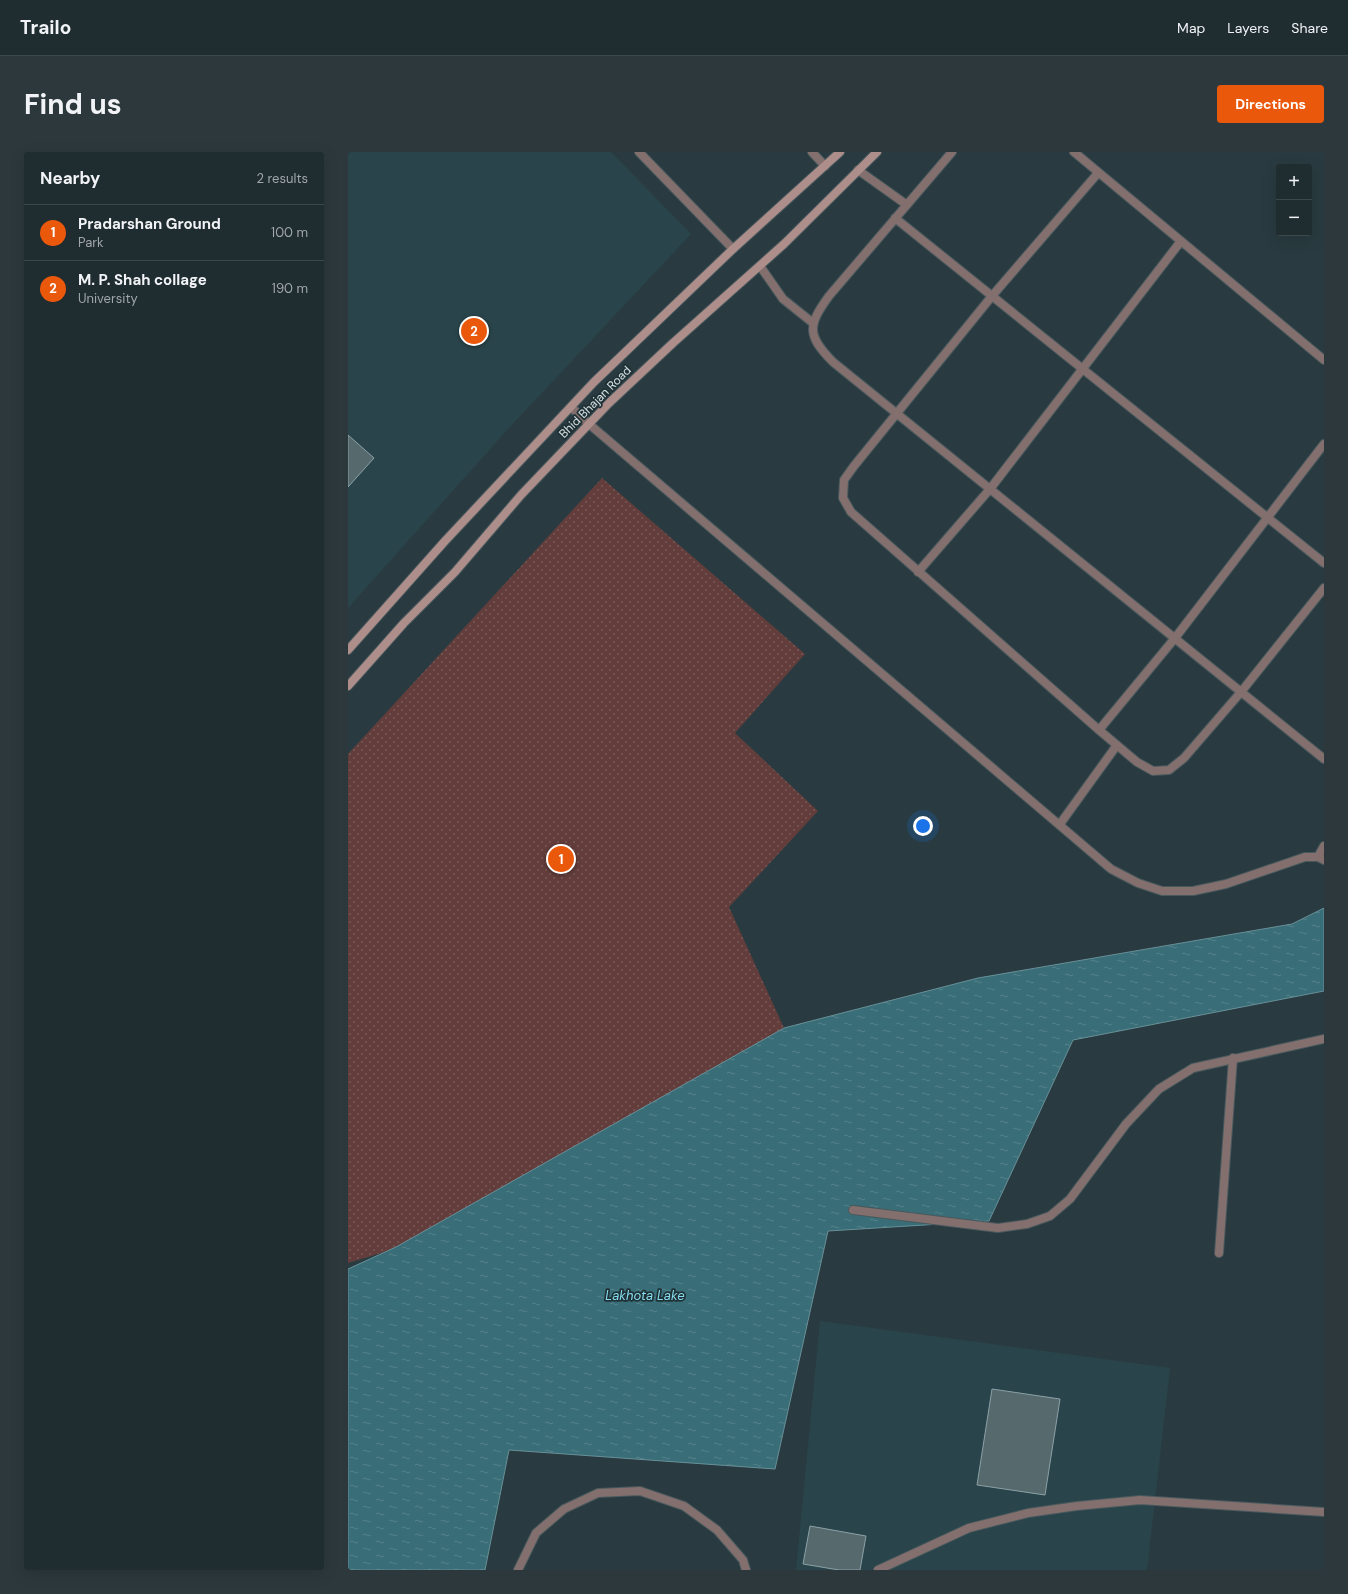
<!DOCTYPE html>
<html lang="en">
<head>
<meta charset="utf-8">
<style>
  body { margin:0; font-family:"DM Sans",sans-serif; background:#2c383c; color:#f1f3f6 }
  .controls { position:absolute; right:12px; top:12px; display:grid; overflow:hidden; border-radius:4px; box-shadow:0 4px 16px #0002 }
  .controls button { width:36px; height:36px; display:grid; place-items:center; padding:0; border:0; border-bottom:1px solid #3c484c; background:#1f2c30; color:#f1f3f6; font:20px sans-serif }
  .you { position:absolute; left:575px; top:674px; width:14px; height:14px; margin:-10px; border:3px solid #fff; border-radius:50%; background:#1a73e8; box-shadow:0 0 0 6px #1a73e833 }
  .badge { display:grid; place-items:center; width:26px; height:26px; border-radius:50%; background:#ea580c; color:#fff; font-size:13px; font-weight:700 }
  .pin { position:absolute; translate:-50% -50%; border:2px solid #fff; box-shadow:0 1px 4px #0006 }
  .list { margin:0; padding:0; list-style:none }
  h2 { display:flex; justify-content:space-between; align-items:center; height:52px; margin:0; padding:0 16px; font-size:17px }
  h2 small { font-size:13px; font-weight:400; color:#a1a7ab }
  .list li { display:grid; grid-template-columns:26px 1fr auto; gap:12px; align-items:center; box-sizing:border-box; height:56px; padding:0 16px; border-top:1px solid #3c484c }
  .list b { display:block; font-size:15px; white-space:nowrap }
  .list p { margin:0; font-size:13px; white-space:nowrap; color:#a1a7ab }
  .list em { font-size:13px; font-style:normal; color:#a1a7ab }
  .map { position:relative; flex:none; width:976px; height:1418px; overflow:hidden; border-radius:4px }
  header { display:flex; align-items:center; gap:24px; box-sizing:border-box; height:56px; padding:0 20px; background:#1f2c30; border-bottom:1px solid #3c484c }
  header strong { font-size:19px }
  nav { display:flex; gap:22px; margin-inline-start:auto; font-size:14px }
  .intro { display:flex; align-items:center; justify-content:space-between; box-sizing:border-box; height:96px; padding:0 24px }
  h1 { margin:0; font-size:28px }
  .button { padding:10px 18px; border-radius:4px; background:#ea580c; color:#fff; font-size:14px; font-weight:700 }
  main { display:flex; gap:24px; padding:0 24px }
  aside { flex:1; background:#1f2c30; border-radius:4px; box-shadow:0 4px 16px #0002 }
  .map>svg:first-child { display:block }
</style>
</head>
<body>
<header>
<strong>Trailo</strong>
<nav><a>Map</a><a>Layers</a><a>Share</a></nav>
</header>
<div class="intro"><h1>Find us</h1><a class="button">Directions</a></div>
<main>
<aside>
<h2>Nearby<small>2 results</small></h2>
<ul class="list">
<li><span class="badge">1</span><div><b>Pradarshan Ground</b><p>Park</p></div><em>100 m</em></li>
<li><span class="badge">2</span><div><b>M. P. Shah collage</b><p>University</p></div><em>190 m</em></li>
</ul>
</aside>
<div class="map">
<svg width="976" height="1418" viewBox="0 0 976 1418">
  <defs>
    <pattern id="park-dots" width="8" height="8" patternUnits="userSpaceOnUse"><rect width="8" height="8" fill="#633d3b"/><path d="M2 2h.1M6 6h.1" fill="none" stroke="#785957" stroke-width="1.8" stroke-linecap="round"/></pattern>
    <pattern id="water-ripples" width="26" height="14" patternUnits="userSpaceOnUse"><rect width="26" height="14" fill="#396d78"/><path d="M2 4q2-2 4 0t4 0M15 11q2-2 4 0t4 0" fill="none" stroke="#55828b"/></pattern>
  </defs>
  <rect width="100%" height="100%" fill="#293b40"/>
  <path fill="#29454b" d="M0,0H263L343,82L160,277L0,456Z
    M472,1169L822,1216L799,1418H448Z"/>
  <path fill="url(#park-dots)" d="M254,326L457,502L387,581L470,659L381,755L436,876L246,1005L50,1096L0,1111V602Z"/>
  <path fill="url(#water-ripples)" stroke="#689098" d="M976,756V839L725,888L641,1069L480,1079L427,1317L161,1298L137,1418H0V1117L48,1095L436,876L630,826L944,772Z"/>
  <path fill="#566a6e" stroke="#8ca1a7" d="M0,283L26,306L0,335Z
    M644,1237L712,1247L697,1343L629,1333Z
    M462,1374L518,1384L512,1418H491L455,1412Z"/>
  <g fill="none" stroke-linecap="round" stroke-linejoin="round">
    <defs>
      <path id="service" d="M464,0L477,14
        M505,1058L650,1076L679,1072L702,1064L722,1047L778,972L811,937L845,916L976,887
        M871,1101L885,906
        M170,1418L188,1381L216,1357L250,1341L292,1339L336,1354L369,1378L395,1408L398,1418
        M530,1418L621,1376L680,1361L729,1354L792,1348L976,1360"/>
      <path id="minor" d="M291,0L385,97
        M604,0L481,144C460,173 458,183 485,210L976,607
        M726,0L976,208
        M510,18L559,53
        M750,21L644,144L506,314L496,328L495,346L503,360L751,578L789,610L805,619L821,618L836,606L893,540L976,436
        M547,66L976,411
        M412,114L435,147L465,171
        M223,255L241,272L763,717L790,731L814,739H845L878,732L957,705H970L976,708
        M570,420L642,337L833,89
        M751,578L827,486L976,292
        M712,672L769,593
        M970,705L976,694"/>
      <path id="secondary" d="M0,498L97,389L246,230L385,97L492,0
        M0,534L56,471L107,420L173,343L261,251L325,191L436,92L529,0"/>
    </defs>
    <use href="#service" stroke="#48595d" stroke-width="10"/>
    <use href="#minor" stroke="#48595d" stroke-width="10"/>
    <use href="#secondary" stroke="#48595d" stroke-width="10"/>
    <use href="#service" stroke="#836f6d" stroke-width="8"/>
    <use href="#minor" stroke="#836f6d" stroke-width="8"/>
    <use href="#secondary" stroke="#ae8e8b" stroke-width="8"/>
  </g>
  <g text-anchor="middle" dominant-baseline="central" stroke-width="3.5" stroke-linejoin="round" paint-order="stroke">
    <g font-size="12" fill="#d5e0e2" stroke="#1f3135">
      <text transform="translate(247 250) rotate(-45)">Bhid Bhajan Road</text>
    </g>
    <g font-size="13" font-style="italic" fill="#86dcef" stroke="#1f3135">
      <text x="297" y="1143">Lakhota Lake</text>
    </g>
  </g>
</svg>
<div class="controls">
<button>+</button>
<button>−</button>
</div>
<div class="you"></div>
<div class="pin badge" style="left:213px;top:707px">1</div>
<div class="pin badge" style="left:126px;top:179px">2</div>
</div>
</main>
</body>
</html>
